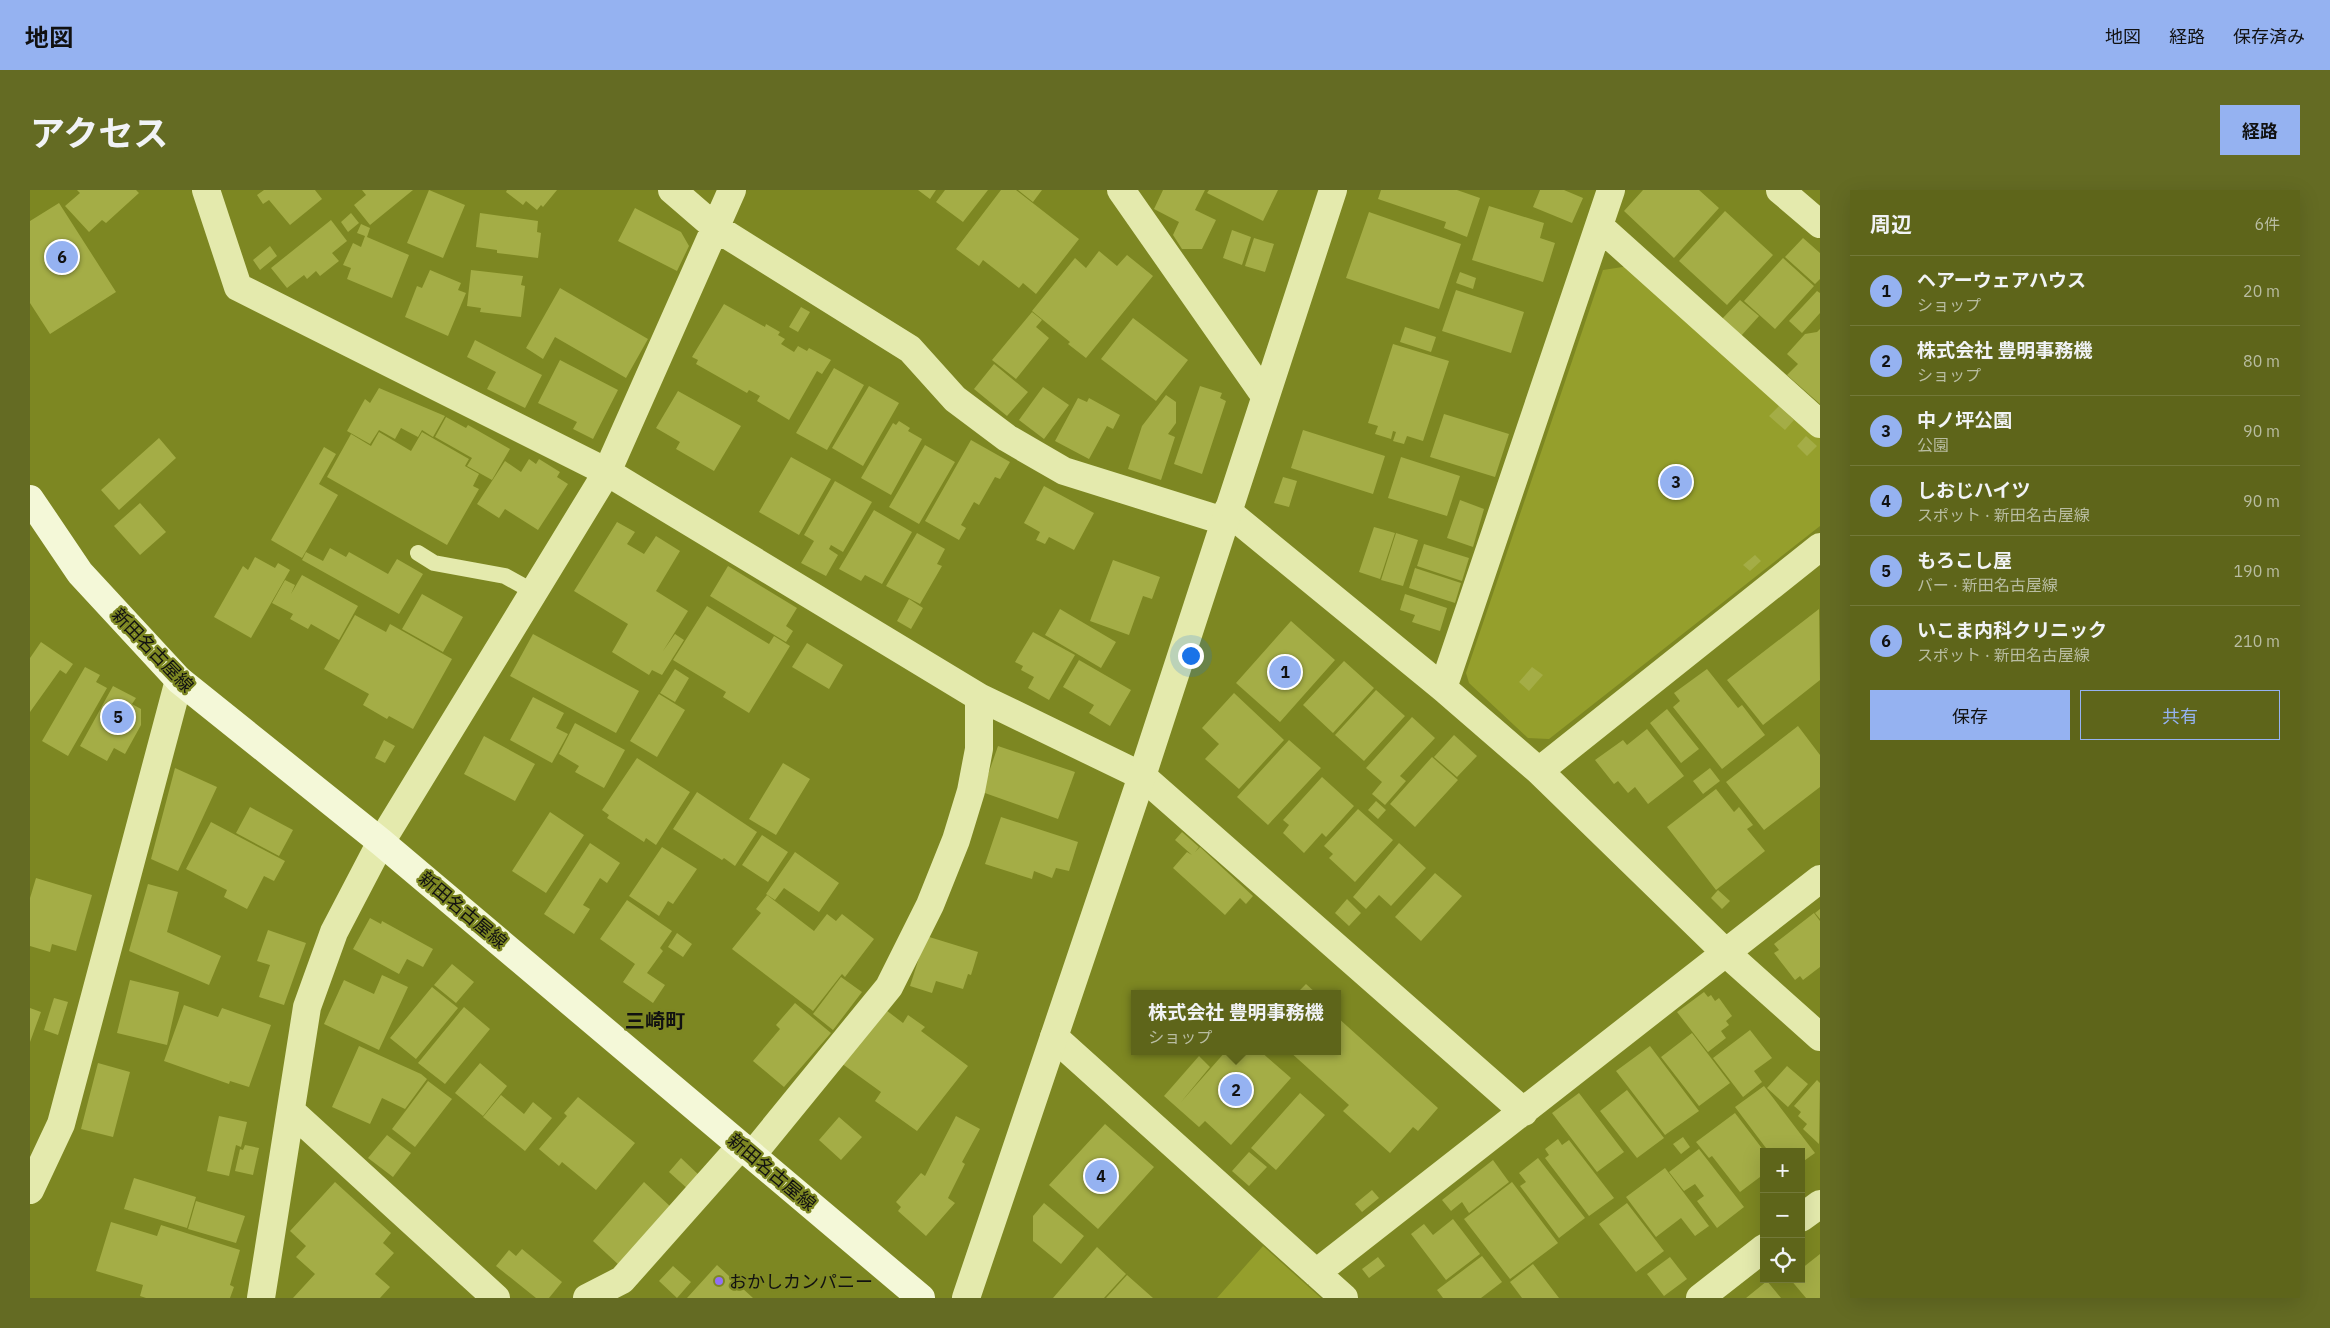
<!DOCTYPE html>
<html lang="ja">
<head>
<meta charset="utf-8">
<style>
  body { margin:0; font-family:"IBM Plex Sans","Noto Sans JP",sans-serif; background:#646b23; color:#f1f3f6 }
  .controls { position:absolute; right:15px; bottom:15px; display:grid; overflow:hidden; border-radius:0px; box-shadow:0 5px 20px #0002 }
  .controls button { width:45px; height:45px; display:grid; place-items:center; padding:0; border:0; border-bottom:1px solid #737939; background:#5e651a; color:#f1f3f6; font:25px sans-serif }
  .you { position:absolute; left:1160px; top:465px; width:18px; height:18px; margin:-12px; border:4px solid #fff; border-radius:50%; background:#1a73e8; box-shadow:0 0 0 8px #1a73e833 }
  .badge { display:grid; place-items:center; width:32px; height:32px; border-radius:50%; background:#95b2f1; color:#111; font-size:16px; font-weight:700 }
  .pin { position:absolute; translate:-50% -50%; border:2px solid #fff; box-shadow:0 1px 5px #0006 }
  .popup { position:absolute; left:1101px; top:800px; width:210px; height:65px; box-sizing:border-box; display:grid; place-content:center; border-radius:0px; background:#5e651a; filter:drop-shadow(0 1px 4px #0005); font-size:16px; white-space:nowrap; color:#b9bda2 }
  .popup b { font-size:19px; color:#f1f3f6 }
  .popup::after { content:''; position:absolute; left:50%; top:100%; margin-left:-10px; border:10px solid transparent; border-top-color:#5e651a }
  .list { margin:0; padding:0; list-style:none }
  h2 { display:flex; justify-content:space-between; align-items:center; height:65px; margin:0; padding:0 20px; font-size:21px }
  h2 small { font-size:16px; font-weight:400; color:#b9bda2 }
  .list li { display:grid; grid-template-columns:32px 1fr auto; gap:15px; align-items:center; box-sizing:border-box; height:70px; padding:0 20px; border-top:1px solid #737939 }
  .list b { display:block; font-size:19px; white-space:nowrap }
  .list p { margin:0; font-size:16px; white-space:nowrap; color:#b9bda2 }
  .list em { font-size:16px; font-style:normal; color:#b9bda2 }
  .actions { display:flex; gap:10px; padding:15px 20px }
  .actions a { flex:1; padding:11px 0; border:1px solid #95b2f1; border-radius:0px; text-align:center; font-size:18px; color:#95b2f1 }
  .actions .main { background:#95b2f1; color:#111 }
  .icon { flex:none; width:28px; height:28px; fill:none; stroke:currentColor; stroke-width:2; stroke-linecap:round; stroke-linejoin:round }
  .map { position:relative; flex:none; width:1790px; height:1108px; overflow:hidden; border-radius:0px }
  header { display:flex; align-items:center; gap:30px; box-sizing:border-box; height:70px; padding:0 25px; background:#95b2f1; color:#111 }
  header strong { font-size:24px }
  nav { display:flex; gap:28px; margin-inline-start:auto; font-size:18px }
  .intro { display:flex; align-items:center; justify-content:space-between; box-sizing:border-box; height:120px; padding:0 30px }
  h1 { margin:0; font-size:35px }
  .button { padding:12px 22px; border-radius:0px; background:#95b2f1; color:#111; font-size:18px; font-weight:700 }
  main { display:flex; gap:30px; padding:0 30px }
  aside { flex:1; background:#5e651a; border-radius:0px; box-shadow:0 5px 20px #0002 }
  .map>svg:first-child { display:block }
</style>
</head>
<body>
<header>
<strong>地図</strong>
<nav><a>地図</a><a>経路</a><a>保存済み</a></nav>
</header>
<div class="intro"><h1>アクセス</h1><a class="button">経路</a></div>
<main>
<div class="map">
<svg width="1790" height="1108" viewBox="0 0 1790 1108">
  <rect width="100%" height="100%" fill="#7d8722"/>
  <path fill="#959f2c" d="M1599,76L1790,248V336L1519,549L1498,548L1439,493L1436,483L1573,80Z
    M1233,1056L1291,1108H1187Z"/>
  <path fill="#a4ad46" d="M47,0H106L109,3L76,33L72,30L59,42L35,16L50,3Z
    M234,0H285L292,9L260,35L239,10L233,14L227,5Z
    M332,0H383L340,35L324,15L336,5Z
    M399,0L435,15L413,68L377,53Z
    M477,0H527L513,17L511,15L507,20L496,11L493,15L476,2Z
    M888,0H906L900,9Z
    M915,0H958L933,32L906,12Z
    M971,0H986L1049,49L1006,104L993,93L989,98L953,70L949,76L926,59Z
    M988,0H1012L1003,12Z
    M1133,0H1175L1165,20L1186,30L1172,59H1152L1143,45L1149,32L1124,19Z
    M1179,0H1248L1233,31L1177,3Z
    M1351,0H1427L1450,8L1437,47L1414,38L1416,32L1348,9Z
    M1510,0H1534L1553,8L1542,33L1503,17Z
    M1613,0H1669L1689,18L1644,68L1594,21Z
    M29,13L86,102L20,144L0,113V31Z
    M1459,16L1514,33L1510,48L1525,53L1513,92L1442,70Z
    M605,18L651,42L659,56L647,81L588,51Z
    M1695,21L1743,65L1697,115L1649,71Z
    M1339,22L1431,54L1409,119L1316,88Z
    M321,23L329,33L318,42L311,32Z
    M450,23L508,31L507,42L511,43L508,68L467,63V60L446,57Z
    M301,30L317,51L302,63L309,71L290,86L286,81L277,89L274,85L257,98L241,78Z
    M331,34L340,38L337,47L379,65L362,108L317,89L321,78L313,75L323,53L331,57L335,46L327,43Z
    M1202,40L1221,47L1212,75L1193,68Z
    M1224,48L1244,54L1235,82L1215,76Z
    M1773,48L1790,63V89L1785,94L1755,67Z
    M240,56L247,66L230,80L223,70Z
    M1069,61L1087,76L1097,65L1123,86L1056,168L1038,154L1040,152L1002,121L1045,68L1056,78Z
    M1753,68L1784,96L1745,139L1714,111Z
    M400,80L431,93L428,100L436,103L418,146L375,127L387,96L392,98Z
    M441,80L493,86L491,95L495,96L491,127L450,122L451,118L437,116Z
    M1430,82L1446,88L1443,99L1426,93Z
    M530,98L618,149L596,188L525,147L513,169L496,158Z
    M1426,100L1494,122L1481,163L1412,141Z
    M1787,101L1790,103V123L1772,143L1759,131Z
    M1710,110L1729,126L1711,146L1692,129Z
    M694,114L735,137L736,134L750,142L748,145L755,149L751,154L764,162L768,156L777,161L779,158L801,170L792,184L787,181L759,230L727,211L730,206L719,200L717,203L666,174L668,170L662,167Z
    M771,117L780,122L768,142L759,137Z
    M1002,122L1012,130L1006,137L1019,148L986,189L962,170Z
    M1103,128L1158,170L1126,211L1071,169Z
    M1375,137L1406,147L1401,162L1370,152Z
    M1790,139V214L1757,185L1768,174L1757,164L1775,144L1787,142Z
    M445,150L512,185L495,218L457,199L466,182L437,167Z
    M1363,154L1419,171L1393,251L1377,246L1374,254L1363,251L1366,242L1363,241L1361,249L1345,244L1348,236L1338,233Z
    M530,170L588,200L563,249L543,239L547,232L508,213Z
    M964,174L998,202L977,226L944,199Z
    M804,178L834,195L797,260L766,243Z
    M839,196L869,213L833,276L802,258Z
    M1170,196L1192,203L1190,208L1196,211L1172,284L1144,274Z
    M1013,197L1039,215L1014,249L989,230Z
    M349,198L415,226L403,247L392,240L388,247L371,238L365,249L349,240L340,254L317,241L335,209L340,213Z
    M648,201L711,236L684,281L646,259L650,252L626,238Z
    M1136,205L1146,212V233L1138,244L1145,247L1131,290L1098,279L1112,236Z
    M1048,208L1057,212L1059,208L1090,225L1083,239L1077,236L1059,269L1025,251Z
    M1749,216L1764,230L1755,240L1739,226Z
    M1414,224L1479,244L1465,287L1400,267Z
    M416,227L436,238L438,235L480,259L462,290L437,276L442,268L405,247Z
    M869,231L880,238L878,241L892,249L861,305L831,288L863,233L866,235Z
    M1273,240L1355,266L1343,304L1261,278Z
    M349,242L381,261L392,242L439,269L435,276L449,284L443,296L449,299L417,355L297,287L321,244L341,256Z
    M1776,246L1787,256L1777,266L1767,256Z
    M129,248L146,268L89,320L71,300Z
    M941,250L980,272L970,289L965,287L949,315L944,312L931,335L936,338L929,350L895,331Z
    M895,255L925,272L889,334L859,317Z
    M294,257L306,264L289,294L308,305L272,368L241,350Z
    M761,267L801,289L769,345L729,322Z
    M1371,267L1430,286L1417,326L1358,308Z
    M499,269L506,274L509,269L530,282L527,287L538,294L508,340L475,319L469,328L447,314L475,271L491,282Z
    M1253,287L1267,291L1259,317L1244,313Z
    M805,291L842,312L813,362L801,355L799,359L808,365L796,386L771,373L784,351L774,345Z
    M1014,296L1064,323L1044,360L1019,347L1015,354L1006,350L1010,342L994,333Z
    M1430,310L1454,319L1443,357L1417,348Z
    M110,313L136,342L110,365L84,336Z
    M844,320L882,342L852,394L835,385L831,391L809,379Z
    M587,332L605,342L597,354L614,364L626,346L650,361L626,401L658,421L633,461L645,444L654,450L632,485L622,480L619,485L582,462L598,434L544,401Z
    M1344,337L1365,343L1350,389L1329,382Z
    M887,343L915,359L907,374L912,376L890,414L856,396Z
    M1366,343L1388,350L1373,396L1351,390Z
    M1394,354L1439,368L1432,391L1387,376Z
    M300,358L316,367L319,362L358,384L367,369L393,384L369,424L272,370L276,362L293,371Z
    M1725,365L1731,371L1720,381L1713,375Z
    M225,367L245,378L248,373L260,380L221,448L184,427L213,376L218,380Z
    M1083,370L1130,387L1122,409L1113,406L1099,445L1060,431Z
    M698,376L767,418L756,436L763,441L756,452L680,406Z
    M1385,378L1431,393L1425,413L1379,398Z
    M272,385L328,416L309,450L281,434L278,439L260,429L263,424L242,413L255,390L265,395L261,404Z
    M392,404L433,427L413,462L372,439Z
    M1375,404L1417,418L1410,441L1382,432L1385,425L1370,420Z
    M879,409L893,418L881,439L867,431Z
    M677,416L739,454L744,446L760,456L719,523L693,507L696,502L643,470Z
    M1030,419L1086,452L1071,478L1015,445Z
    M1789,419L1790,490L1733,535L1697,490Z
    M325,425L356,442L360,434L422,469L383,539L359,526L357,529L333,515L339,504L294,479Z
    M1261,431L1305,470L1250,532L1206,493Z
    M1003,442L1045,465L1019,510L998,498L1004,487L991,480L993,476L985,472Z
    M503,444L609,501L586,543L480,486Z
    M11,452L43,474L36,484L30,480L0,522V468Z
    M777,453L813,475L799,499L762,477Z
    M1049,470L1101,500L1080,536L1059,523L1064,515L1033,497Z
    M1314,471L1344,498L1303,543L1273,515Z
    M55,477L70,485L66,492L77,498L38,566L12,551Z
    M1502,477L1513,485L1499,501L1489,492Z
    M645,479L659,488L645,512L630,503Z
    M1677,479L1708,518L1712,515L1735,545L1692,579L1643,517L1650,511L1644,503Z
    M83,496L106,508L102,514L111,519V535L95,564L84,558L77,571L50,556Z
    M1346,500L1375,526L1334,571L1305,545Z
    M1204,503L1254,550L1209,599L1175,569L1189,554L1172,538Z
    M629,504L655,520L627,567L600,551Z
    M503,507L534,523L526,538L538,544L522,573L480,550Z
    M1637,519L1669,559L1651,573L1620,533Z
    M1382,527L1405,548L1370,586L1376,591L1355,615L1342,604L1352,592L1336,578Z
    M545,533L595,560L574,598L545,582L549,576L529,564Z
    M1768,536L1790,565V597L1734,640L1696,592Z
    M1617,539L1654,586L1618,614L1605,597L1598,603L1588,591L1584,594L1565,570L1593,550L1597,555Z
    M1424,545L1447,566L1427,587L1404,567Z
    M454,546L505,574L485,611L434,584Z
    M354,550L365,556L355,573L345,568Z
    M1259,550L1291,578L1238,635L1207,607Z
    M968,556L1045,582L1028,629L952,602Z
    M1402,567L1428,590L1385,637L1360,614Z
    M607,568L660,602L626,655L616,648L614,652L577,628L579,625L572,620Z
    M753,573L780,589L746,645L719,629Z
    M145,578L187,597L148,681L121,669Z
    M1680,578L1690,591L1673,604L1663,591Z
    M1292,587L1324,616L1296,647L1292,643L1274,663L1253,643L1259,635L1253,630Z
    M1686,599L1704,622L1709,617L1723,635L1717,639L1735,661L1686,700L1637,637Z
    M667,602L727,642L705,676L694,668L692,670L643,639Z
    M1346,611L1356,620L1348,629L1338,620Z
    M220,617L263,640L249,666L206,643Z
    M1328,619L1363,650L1325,692L1299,668L1303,664L1294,656Z
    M520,622L554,645L516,703L482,681Z
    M971,627L1048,652L1039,681L1026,678L1022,688L1004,681L1002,689L955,674Z
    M181,632L255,671L244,691L234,686L217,719L194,707L197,700L156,679Z
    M1152,642L1169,657L1165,662L1170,657L1223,706L1216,714L1210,708L1195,725L1143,678L1157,662L1162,665L1145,650Z
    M732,645L758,662L738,692L712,675Z
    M560,653L590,673L577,693L570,688L553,715L560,719L544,744L514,724Z
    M1369,653L1396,678L1361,716L1349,705L1336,719L1323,707Z
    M632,657L667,679L643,714L638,711L629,726L599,706Z
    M765,662L809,693L789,722L754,698L745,710L736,704Z
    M1405,683L1432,706L1391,751L1365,727Z
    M6,688L62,705L46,761L22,754L20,762L0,756V708Z
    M118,694L148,702L137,742L191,766L179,795L99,761Z
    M1688,700L1700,711L1692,719L1681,708Z
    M737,705L784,741L797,724L806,731L812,724L844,749L815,787L812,784L783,821L702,759L731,723L726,719Z
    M1317,709L1331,723L1319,736L1305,723Z
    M597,710L642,741L630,758L633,761L617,783L635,795L623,813L593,792L605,774L570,749Z
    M1790,719V729L1785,723Z
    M1784,723L1790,731V777L1773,790L1770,786L1765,790L1744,763L1749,760L1744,754Z
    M340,728L351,734L352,731L403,759L393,777L377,769L369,784L323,759Z
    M238,740L276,753L254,815L229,807L240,775L227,771Z
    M647,743L662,754L653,767L638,757Z
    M896,746L948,762L941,785L938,784L933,799L906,791L902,803L880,796Z
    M422,774L444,792L426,813L404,795Z
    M352,785L378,797L349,860L294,834L314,790L344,804Z
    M811,787L832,802L803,840L783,824Z
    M100,790L149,802L137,855L87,843Z
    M1276,794L1287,804H1266Z
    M402,797L428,818L386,869L360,848Z
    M1674,802L1678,807L1681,805L1685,811L1689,808L1702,826L1696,831L1699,835L1691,841L1696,848L1678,862L1647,822Z
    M24,808L38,812L28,845L14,840Z
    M765,813L801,843L754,897L723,871L750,839L746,835Z
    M154,815L188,827L192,818L241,835L219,897L200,891L199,894L134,871Z
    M434,817L460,839L415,894L388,873Z
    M852,817L873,833L878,825L895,837L891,841L938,876L887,941L845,911L851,902L811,873Z
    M0,818L11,822L0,852Z
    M1307,827L1408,918L1388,941L1383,937L1360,963L1313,921L1319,915L1259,861H1307Z
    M1720,840L1742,868L1724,881L1732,892L1713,907L1683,868Z
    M1662,843L1700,893L1669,916L1631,867Z
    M329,856L391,884L397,889L375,919L352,908L340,934L302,917Z
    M1620,856L1669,921L1635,945L1586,881Z
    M1196,861H1230L1261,888L1201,955L1175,931L1169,937L1134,906L1169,866L1180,877L1151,912Z
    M68,873L100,882L83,947L51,939Z
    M450,873L477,896L453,926L425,903Z
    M1757,876L1778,894L1758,917L1737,898Z
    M1787,890L1790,893L1789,954L1773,939L1777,934L1768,926L1771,922L1764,916Z
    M398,891L422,909L385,957L362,939Z
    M1734,896L1785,963L1771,973V962H1739L1705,917Z
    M1597,900L1634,948L1607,968L1570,921Z
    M1270,903L1295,925L1246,980L1221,958Z
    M1549,903L1594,962L1567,982L1522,923Z
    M471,905L494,924L503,912L522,928L495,961L453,927Z
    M548,907L605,953L566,1000L532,972L529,976L509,959L537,926L534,923Z
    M1705,923L1734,961V984L1710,1002L1682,966L1679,968L1666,952Z
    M189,926L217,932L211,957L206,955L199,986L177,981Z
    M926,926L950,939L932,972L935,974L918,1008L925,1013L896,1046L868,1021L871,1017L866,1012L891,983L895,986Z
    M809,927L832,947L811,970L789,950Z
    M1075,934L1124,977L1068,1039L1019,995Z
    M357,945L381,963L363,987L338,968Z
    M1653,947L1660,957L1651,964L1643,954Z
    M1528,949L1532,955L1539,950L1584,1008L1559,1026L1515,968L1519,965L1515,959Z
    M215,955L229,958L223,985L205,981L210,959L213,960Z
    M1669,959L1714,1017L1687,1038L1667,1011L1674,1006L1665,994L1654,1001L1639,982Z
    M1219,962L1237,977L1219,996L1202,981Z
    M651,968L671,987L659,1000L639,982Z
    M1508,968L1555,1028L1529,1048L1490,996L1496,992L1489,983Z
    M1463,970L1479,992L1439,1023L1432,1012L1421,1021L1412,1010Z
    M1635,978L1679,1036L1665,1046L1651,1028L1626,1047L1596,1007Z
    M104,988L166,1007L157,1038L94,1019Z
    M305,992L361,1043L353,1053L364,1063L345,1084L360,1097L350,1108H263L285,1084L266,1067L276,1056L260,1041Z
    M614,992L642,1018L590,1076L563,1051Z
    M1482,992L1528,1053L1480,1089L1434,1029Z
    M1342,1000L1349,1008L1332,1022L1325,1014Z
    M166,1011L215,1026L206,1053L158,1039Z
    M1014,1013L1054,1046L1031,1074L1003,1051V1026Z
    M1597,1013L1634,1061L1606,1082L1569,1034Z
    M1423,1029L1450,1064L1416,1090L1381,1044L1394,1034L1403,1045Z
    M81,1032L127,1046L131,1035L210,1060L200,1095L204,1097L200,1108H116L110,1106L113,1095L66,1081Z
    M1067,1057L1096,1084L1074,1108H1023Z
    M492,1059L532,1092L519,1108H506L466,1076L479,1060L486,1066Z
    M1790,1064V1108H1776L1760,1089H1771V1079Z
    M1452,1066L1472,1092L1451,1108H1413L1407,1100Z
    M1348,1067L1355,1076L1339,1088L1332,1079Z
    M1640,1067L1657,1089L1634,1106L1617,1084Z
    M1503,1074L1529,1108H1492L1480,1092Z
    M687,1075L723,1108H657Z
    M643,1076L661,1092L647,1108L629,1091Z
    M1097,1085L1123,1108H1076Z
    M1737,1091L1751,1108H1716Z"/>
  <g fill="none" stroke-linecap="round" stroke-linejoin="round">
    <path stroke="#e4eaad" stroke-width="16" d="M388,363L404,373L475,386L504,402"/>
    <path stroke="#e4eaad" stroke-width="28" d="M176,0L208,97L577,282L949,507L1112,586L1494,922
      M642,0L686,38L880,159L925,209L977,248L1034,281L1194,331
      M1091,0L1235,206
      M1750,0L1790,34
      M1569,36L1790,234
      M1197,321L1413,498L1509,581L1696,763L1790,847
      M1413,498L1581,0
      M1509,581L1790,357
      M1024,847L1314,1108
      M261,921L466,1108
      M722,965L859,797L900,715L926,650L941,601L949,559V507
      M0,1000L31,934L149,490
      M1771,1028L1790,1014
      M1286,1083L1790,689
      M231,1108L277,817L304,742L351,652L577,282L702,0
      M557,1108L592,1090L711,956
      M1670,1108L1734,1058"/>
    <path stroke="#e4eaad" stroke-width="28" d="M936,1108L1112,586L1303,0"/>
    <path stroke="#f4f8d8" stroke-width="28" d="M0,309L50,383L149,490L351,652L891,1108"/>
  </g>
  <circle fill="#916ff5" stroke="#7d8722" stroke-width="2" cx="689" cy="1091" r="5"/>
  <g text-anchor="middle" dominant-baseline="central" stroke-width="4.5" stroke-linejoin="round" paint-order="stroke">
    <g font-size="18" fill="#111" stroke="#7d8722">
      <text transform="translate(123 460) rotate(46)">新田名古屋線</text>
      <text transform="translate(433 720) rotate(40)">新田名古屋線</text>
      <text transform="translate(742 982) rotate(40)">新田名古屋線</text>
    </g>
    <g font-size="18" fill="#111" stroke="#7d8722" text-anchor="start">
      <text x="699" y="1091">おかしカンパニー</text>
    </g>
    <g font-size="20" font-weight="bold" fill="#111" stroke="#7d8722">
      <text x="625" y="830">三崎町</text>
    </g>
  </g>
</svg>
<div class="controls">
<button>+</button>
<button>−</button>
<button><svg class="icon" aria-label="locate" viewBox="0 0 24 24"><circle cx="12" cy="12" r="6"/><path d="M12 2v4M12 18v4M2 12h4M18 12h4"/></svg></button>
</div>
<div class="you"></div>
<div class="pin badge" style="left:1255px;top:482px">1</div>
<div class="pin badge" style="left:1206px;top:900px">2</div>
<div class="popup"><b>株式会社 豊明事務機</b>ショップ</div>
<div class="pin badge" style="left:1646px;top:292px">3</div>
<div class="pin badge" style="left:1071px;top:986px">4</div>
<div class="pin badge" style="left:88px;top:527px">5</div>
<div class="pin badge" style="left:32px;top:67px">6</div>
</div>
<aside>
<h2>周辺<small>6件</small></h2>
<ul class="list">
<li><span class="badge">1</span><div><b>ヘアーウェアハウス</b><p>ショップ</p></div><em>20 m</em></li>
<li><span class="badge">2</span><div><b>株式会社 豊明事務機</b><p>ショップ</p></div><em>80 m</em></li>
<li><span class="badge">3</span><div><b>中ノ坪公園</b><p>公園</p></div><em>90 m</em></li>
<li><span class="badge">4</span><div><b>しおじハイツ</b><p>スポット · 新田名古屋線</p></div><em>90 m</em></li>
<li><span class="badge">5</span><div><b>もろこし屋</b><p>バー · 新田名古屋線</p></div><em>190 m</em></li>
<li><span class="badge">6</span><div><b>いこま内科クリニック</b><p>スポット · 新田名古屋線</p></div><em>210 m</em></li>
</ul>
<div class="actions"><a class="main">保存</a><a>共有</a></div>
</aside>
</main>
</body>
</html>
